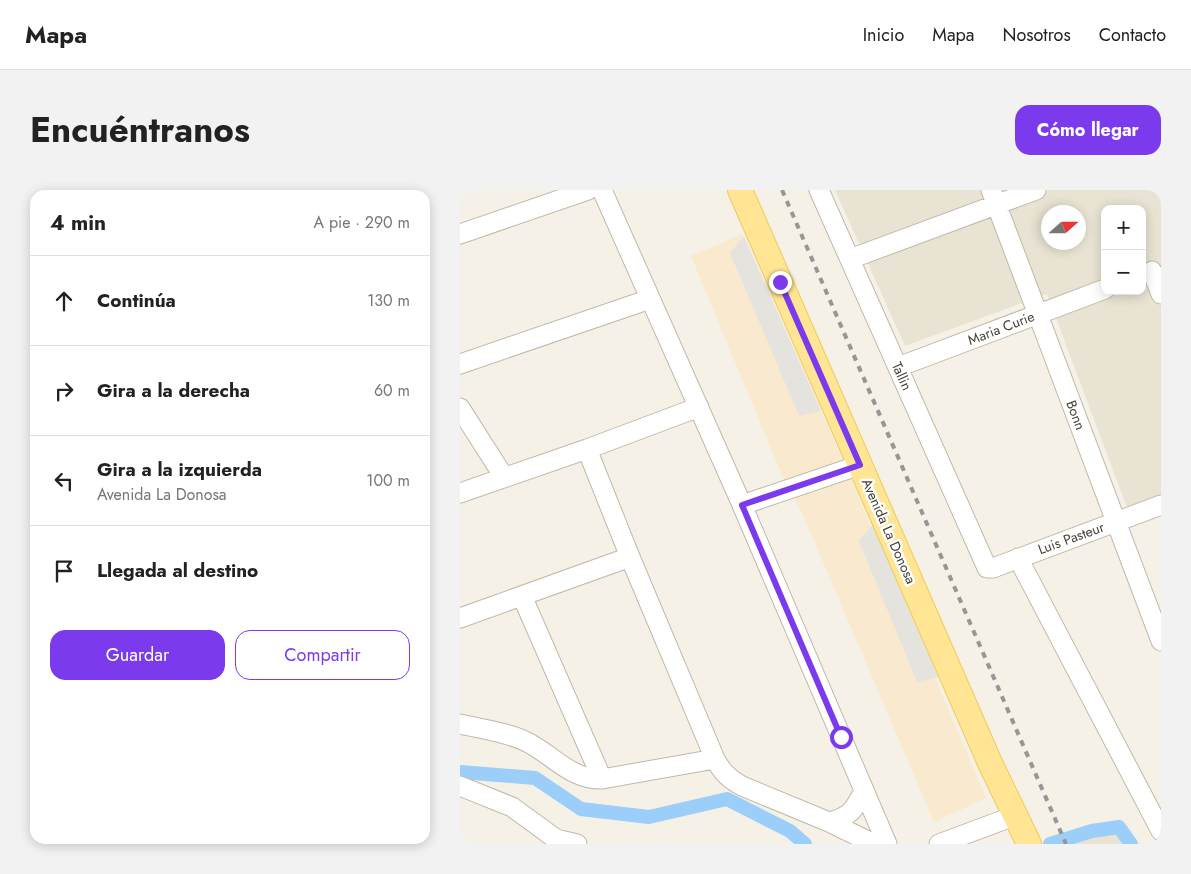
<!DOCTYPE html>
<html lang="es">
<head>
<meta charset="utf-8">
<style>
  body { margin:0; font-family:Jost,sans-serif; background:#f2f2f2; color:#222 }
  .controls { position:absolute; right:15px; top:15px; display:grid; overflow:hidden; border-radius:10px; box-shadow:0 2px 12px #0003 }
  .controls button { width:45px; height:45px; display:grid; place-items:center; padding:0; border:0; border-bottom:1px solid #e0e0e0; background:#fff; color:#222; font:25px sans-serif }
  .compass { position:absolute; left:581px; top:15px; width:45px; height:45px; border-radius:50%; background:#fff; box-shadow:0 2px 12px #0003; rotate:69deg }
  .stop { position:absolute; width:15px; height:15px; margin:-11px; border:4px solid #7c3aed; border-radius:50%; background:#fff }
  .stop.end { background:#7c3aed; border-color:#fff; box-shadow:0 1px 5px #0008 }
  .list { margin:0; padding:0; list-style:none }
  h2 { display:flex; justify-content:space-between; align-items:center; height:65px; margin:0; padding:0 20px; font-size:21px }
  h2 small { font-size:16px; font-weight:400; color:#767676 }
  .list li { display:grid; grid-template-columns:32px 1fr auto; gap:15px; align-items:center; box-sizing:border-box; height:90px; padding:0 20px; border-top:1px solid #e0e0e0 }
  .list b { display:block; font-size:19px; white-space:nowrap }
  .list p { margin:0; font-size:16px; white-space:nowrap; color:#767676 }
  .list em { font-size:16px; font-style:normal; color:#767676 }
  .actions { display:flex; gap:10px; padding:15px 20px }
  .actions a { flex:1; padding:11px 0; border:1px solid #7c3aed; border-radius:15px; text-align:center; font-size:18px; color:#7c3aed }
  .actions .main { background:#7c3aed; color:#fff }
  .icon { flex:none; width:28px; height:28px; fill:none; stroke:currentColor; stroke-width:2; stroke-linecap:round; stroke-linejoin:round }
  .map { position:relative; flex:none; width:701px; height:654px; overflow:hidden; border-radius:15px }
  header { display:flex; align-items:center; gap:30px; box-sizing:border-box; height:70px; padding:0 25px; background:#fff; border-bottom:1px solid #e0e0e0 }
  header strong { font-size:24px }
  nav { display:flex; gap:28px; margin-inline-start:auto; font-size:18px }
  .intro { display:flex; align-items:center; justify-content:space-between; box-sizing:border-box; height:120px; padding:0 30px }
  h1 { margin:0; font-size:35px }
  .button { padding:12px 22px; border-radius:15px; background:#7c3aed; color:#fff; font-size:18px; font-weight:700 }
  main { display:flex; gap:30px; padding:0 30px }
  aside { flex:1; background:#fff; border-radius:15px; box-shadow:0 2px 12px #0003 }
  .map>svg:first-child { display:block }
</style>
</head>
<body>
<header>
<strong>Mapa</strong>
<nav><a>Inicio</a><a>Mapa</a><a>Nosotros</a><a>Contacto</a></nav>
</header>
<div class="intro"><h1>Encuéntranos</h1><a class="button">Cómo llegar</a></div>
<main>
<aside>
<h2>4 min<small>A pie · 290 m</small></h2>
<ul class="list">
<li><svg class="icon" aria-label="ahead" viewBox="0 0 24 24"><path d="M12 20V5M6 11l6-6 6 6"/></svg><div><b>Continúa</b></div><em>130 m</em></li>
<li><svg class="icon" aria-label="right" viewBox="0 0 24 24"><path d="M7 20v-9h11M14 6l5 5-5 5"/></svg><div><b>Gira a la derecha</b></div><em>60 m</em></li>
<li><svg class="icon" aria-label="left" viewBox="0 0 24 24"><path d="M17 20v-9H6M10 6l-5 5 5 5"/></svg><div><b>Gira a la izquierda</b><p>Avenida La Donosa</p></div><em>100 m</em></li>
<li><svg class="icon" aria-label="arrive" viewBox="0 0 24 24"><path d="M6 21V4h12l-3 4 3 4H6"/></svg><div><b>Llegada al destino</b></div></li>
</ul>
<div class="actions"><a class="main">Guardar</a><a>Compartir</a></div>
</aside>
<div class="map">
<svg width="701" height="654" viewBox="0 0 701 654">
  <rect width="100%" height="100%" fill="#f5f1e6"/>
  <path fill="#e9e3d3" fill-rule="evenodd" d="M375,0H701V307L668,320L587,104L445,156ZM645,19H682V101H645ZM588,22H618V52H588Z
    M659,637L671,654H592Z"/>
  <path fill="#f9e9ce" d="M282,44L390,287L526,608L474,632L340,318L322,285L231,66Z"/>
  <path fill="#e5e3de" d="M284,46L361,221L339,226L270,63Z
    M413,334L478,487L457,492L399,351Z"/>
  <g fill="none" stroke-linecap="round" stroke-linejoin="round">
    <path stroke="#9bcef9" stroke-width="14" d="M0,582L75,588L121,619L189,627L267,609L330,641L345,654
      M590,654L632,641L659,637L671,654"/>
    <defs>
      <path id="minor" d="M142,0L282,315L427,654
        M359,0L527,378H533L701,315
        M531,0L701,451
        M0,44L128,0
        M390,69L576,0
        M692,81L701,104
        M0,174L190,109
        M438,177L645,99
        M0,218L44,287
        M127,259L170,367L255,569
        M0,303L127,259L239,217
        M282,315L400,275
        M558,368L701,641
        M62,406L142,589
        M0,428L170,367
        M0,534C22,539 47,542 67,552C93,565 111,590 142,589L255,569C262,582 269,589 282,596L369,632L414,654
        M0,596L52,617L96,649L117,654
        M369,632C390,627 394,620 404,601
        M479,654L546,629"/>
      <path id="major" d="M280,0L530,573L569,654"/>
    </defs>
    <use href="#minor" stroke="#c1b9a7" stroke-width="21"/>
    <use href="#major" stroke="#f1ca57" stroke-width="26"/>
    <use href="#minor" stroke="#fff" stroke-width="19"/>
    <use href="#major" stroke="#ffe594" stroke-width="24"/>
    <path stroke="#969696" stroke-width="4" stroke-dasharray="6 6" stroke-linecap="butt" d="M322,0L606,654"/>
  </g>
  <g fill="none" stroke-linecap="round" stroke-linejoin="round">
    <path stroke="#7c3aed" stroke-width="6" d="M320,92L400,275L282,315L381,547"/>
  </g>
  <g text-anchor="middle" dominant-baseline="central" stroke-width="5" stroke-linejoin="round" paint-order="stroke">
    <g font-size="14" fill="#484134" stroke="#fff">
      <text transform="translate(541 138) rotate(-21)">Maria Curie</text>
      <text transform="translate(442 186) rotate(66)">Tallin</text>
      <text transform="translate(616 225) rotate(69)">Bonn</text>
      <text transform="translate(429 341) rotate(66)">Avenida La Donosa</text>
      <text transform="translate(611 348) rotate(-20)">Luis Pasteur</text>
    </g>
  </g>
</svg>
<div class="controls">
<button>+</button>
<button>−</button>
</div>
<svg class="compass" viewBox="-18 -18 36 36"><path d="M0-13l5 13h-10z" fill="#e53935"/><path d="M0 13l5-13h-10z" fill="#767676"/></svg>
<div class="stop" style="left:381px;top:547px"></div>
<div class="stop end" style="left:320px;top:92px"></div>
</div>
</main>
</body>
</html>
